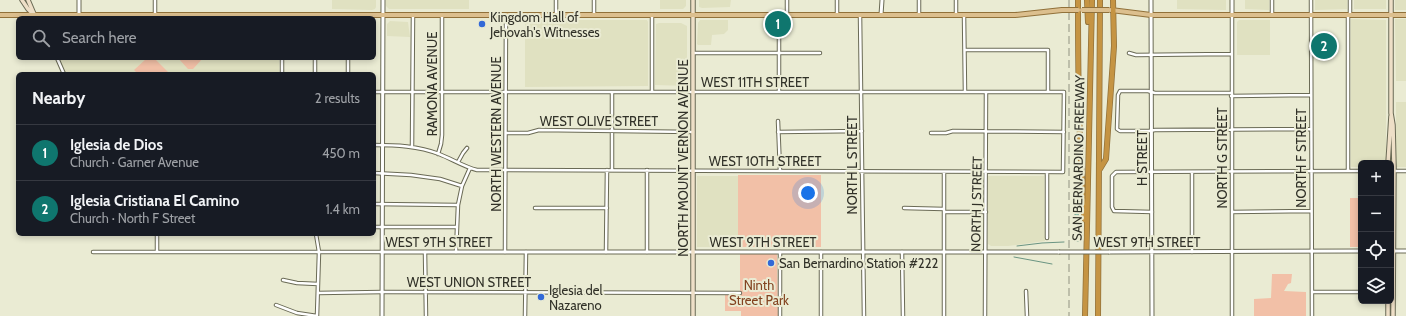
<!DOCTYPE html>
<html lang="en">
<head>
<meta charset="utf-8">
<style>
  body { margin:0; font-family:Cabin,sans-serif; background:#242831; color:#f1f3f6 }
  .controls { position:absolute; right:12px; bottom:12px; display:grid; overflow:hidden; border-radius:6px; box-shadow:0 2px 6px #0003 }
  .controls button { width:36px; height:36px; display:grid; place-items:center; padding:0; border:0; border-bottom:1px solid #363941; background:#171b24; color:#f1f3f6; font:20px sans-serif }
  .you { position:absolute; left:808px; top:193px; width:14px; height:14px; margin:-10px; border:3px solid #fff; border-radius:50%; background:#1a73e8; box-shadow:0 0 0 6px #1a73e833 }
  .badge { display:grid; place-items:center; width:26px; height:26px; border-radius:50%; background:#0f766e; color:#fff; font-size:13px; font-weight:700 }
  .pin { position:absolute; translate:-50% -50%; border:2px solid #fff; box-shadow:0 1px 4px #0006 }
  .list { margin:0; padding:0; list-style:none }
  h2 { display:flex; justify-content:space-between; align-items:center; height:52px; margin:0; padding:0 16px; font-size:17px }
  h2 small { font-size:13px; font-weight:400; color:#9ea1a6 }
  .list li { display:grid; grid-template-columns:26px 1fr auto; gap:12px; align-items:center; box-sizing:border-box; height:56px; padding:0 16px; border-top:1px solid #363941 }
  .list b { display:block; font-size:15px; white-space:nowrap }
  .list p { margin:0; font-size:13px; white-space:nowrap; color:#9ea1a6 }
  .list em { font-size:13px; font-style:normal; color:#9ea1a6 }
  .icon { flex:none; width:22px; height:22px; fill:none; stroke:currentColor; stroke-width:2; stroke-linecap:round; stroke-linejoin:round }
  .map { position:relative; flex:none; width:1406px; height:316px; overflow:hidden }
  .search { position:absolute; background:#171b24; box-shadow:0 2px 6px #0003; left:16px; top:16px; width:360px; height:44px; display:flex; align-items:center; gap:10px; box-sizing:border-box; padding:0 14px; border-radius:6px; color:#9ea1a6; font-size:15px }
  .panel { position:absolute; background:#171b24; box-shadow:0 2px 6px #0003; left:16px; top:72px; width:360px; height:164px; border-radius:6px }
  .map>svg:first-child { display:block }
</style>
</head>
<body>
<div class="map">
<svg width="1406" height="316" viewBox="0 0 1406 316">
  <rect width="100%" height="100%" fill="#eaebd3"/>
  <path fill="#e0e1c1" d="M332,0H376V7L375,9L372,10L334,9H332Z
    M386,0H469V9H389L386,6Z
    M660,0H686V6L683,9H660Z
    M699,0H731L730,7L702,8L699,7Z
    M1177,0H1226V10L1177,9Z
    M1245,0H1269V10L1245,9Z
    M1315,0H1347V9L1315,10Z
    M1354,0H1386V9H1354Z
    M1395,0H1406V10H1395Z
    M1351,19L1386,20V163H1361V167H1351Z
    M1395,19H1406V81H1396Z
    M525,20H647L648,22V86L525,87Z
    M700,20H728V30L724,34L712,35L711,45H698L697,44L698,23Z
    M1239,20H1270V55H1237V22Z
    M390,21L408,22L410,37L387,36V24Z
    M659,23H681L687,26V86L655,85L656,24Z
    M57,58H279V74H64Z
    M1396,102H1406V167H1396Z
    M697,176H738V247H697Z
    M988,176H1044L1045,241L1008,246H991L988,244Z"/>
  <path fill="#f2c0a7" d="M147,58H154L170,74H138L134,70Z
    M178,58H203L193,69H188Z
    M738,175H821V247H738Z
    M1350,198H1361V247H1350Z
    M740,254H777L778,316H741V311H725V295L740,294Z
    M1272,274H1292L1291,283L1288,284L1284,291L1306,292V316H1254V299L1271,298Z"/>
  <path fill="#82bea9" stroke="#6a9482" d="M1078,206L1079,241H1075V207Z"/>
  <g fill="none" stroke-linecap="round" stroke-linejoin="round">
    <path stroke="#6a9482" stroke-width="1" d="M1017,246L1042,243L1064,242
      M1014,257L1052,264"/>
    <defs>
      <path id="minor" d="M155,0V15
        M594,0V15
        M837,0V15
        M956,0V15
        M1311,0L1312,316
        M919,14V0
        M556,15V0
        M787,15V0
        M860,15L864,316
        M964,15L965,92
        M1232,15V316
        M1272,15V0
        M1348,15V171
        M1350,15V0
        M965,50H1048V91
        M693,53H820
        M1129,53L1136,55L1231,54
        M57,58L64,74
        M282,58V74
        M315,58V74
        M348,58V74
        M779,91V15
        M374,92H1064L1063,172L477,170C464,167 452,159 439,154C418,146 396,145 374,145
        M612,92V170
        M652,92V15
        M1231,93H1155L1148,91H1120L1118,95L1117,129L1120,131H1149L1155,130L1311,129
        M1231,96L1311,95
        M778,121L780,171
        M778,132L862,131
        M506,133H528L539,130L693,132
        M931,133H946L953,131L1064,132
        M412,147L413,15
        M438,154L441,144L442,135V15
        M458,162L463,153L467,148
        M1391,171H1406
        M944,172V316
        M1047,172V238
        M1192,172V252
        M374,173L411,175L440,179L462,186
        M374,204L457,205
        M535,208H607
        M904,208L944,209
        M944,212H986
        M1152,212L1114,211L1112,207V176L1116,172L1361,171
        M1232,212L1311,211
        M374,227H457
        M316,234L319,252L317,316
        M93,252H382
        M157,252V234
        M425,252L426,316
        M456,252L458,205L462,186L470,168
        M505,252L506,15
        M606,252L607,170
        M647,252V170
        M780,252V316
        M902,252L903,316
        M283,280L297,283L318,284
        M1026,291L1027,316
        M1312,292H1361
        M318,293L382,292L740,293
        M276,305L297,313L317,316
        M525,316L526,252
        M821,316V252
        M985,316L986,92"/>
      <path id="tertiary" d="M79,0V14
        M1151,0L1152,316
        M1232,0V15
        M881,15L882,0
        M1391,251H1406
        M382,252H1059
        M1109,252L1361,251
        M382,316L383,0"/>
      <path id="secondary" d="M22,0L28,9L34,15
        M28,0L34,14
        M1391,0V113L1393,125L1394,167L1393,316
        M1388,163L1391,116
        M693,316V0
        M1388,316V301"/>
      <path id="primary" d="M1111,10L1151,15H1406
        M0,15H1015L1062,10"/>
      <path id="motorway" d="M1078,0C1078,54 1078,108 1081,162C1083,181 1081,201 1085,220
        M1087,0L1088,22
        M1100,169L1106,159L1108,130L1114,46L1113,0
        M1085,316L1092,0
        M1098,316L1100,0"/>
    </defs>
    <use href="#minor" stroke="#6a6a55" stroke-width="4.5"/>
    <use href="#tertiary" stroke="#6a6a55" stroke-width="5"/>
    <use href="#secondary" stroke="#6a6a55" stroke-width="5.5"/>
    <use href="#primary" stroke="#91713a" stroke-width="6"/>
    <use href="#motorway" stroke="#91713a" stroke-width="6"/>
    <use href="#minor" stroke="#fff" stroke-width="2.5"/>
    <use href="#tertiary" stroke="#fff" stroke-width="3"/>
    <use href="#secondary" stroke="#eedfc7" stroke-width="3.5"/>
    <use href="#primary" stroke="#dcbf8e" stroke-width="4"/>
    <use href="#motorway" stroke="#c59443" stroke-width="4.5"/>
    <path stroke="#919281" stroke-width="1" stroke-dasharray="8 4" stroke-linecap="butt" d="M1069,0V316"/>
    <defs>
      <path id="tertiary-bridge" d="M1059,252H1109"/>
      <path id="primary-bridge" d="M1062,10H1078
        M1082,10H1109"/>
    </defs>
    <use href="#tertiary-bridge" stroke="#6a6a55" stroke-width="5" stroke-linecap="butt"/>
    <use href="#primary-bridge" stroke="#91713a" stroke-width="6" stroke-linecap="butt"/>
    <use href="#tertiary-bridge" stroke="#fff" stroke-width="3"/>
    <use href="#primary-bridge" stroke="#dcbf8e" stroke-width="4"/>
  </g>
  <g fill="#3269d7" stroke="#eaebd3" stroke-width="1.5">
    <circle cx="482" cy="24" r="4"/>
    <circle cx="771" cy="263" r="4"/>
    <circle cx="541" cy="297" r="4"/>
  </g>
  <g text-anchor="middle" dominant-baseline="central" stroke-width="4" stroke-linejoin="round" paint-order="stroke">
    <g font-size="13" fill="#313128" stroke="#eaebd3" text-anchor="start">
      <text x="490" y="17">Kingdom Hall of<tspan x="490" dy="15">Jehovah's Witnesses</tspan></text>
      <text x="779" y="263">San Bernardino Station #222</text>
      <text x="549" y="290">Iglesia del<tspan x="549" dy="15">Nazareno</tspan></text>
    </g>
    <g font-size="13" fill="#313128" stroke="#eaebd3">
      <text x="755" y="82">WEST 11TH STREET</text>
      <text transform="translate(432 84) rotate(-90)">RAMONA AVENUE</text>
      <text x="599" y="121">WEST OLIVE STREET</text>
      <text transform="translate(496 134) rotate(-90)">NORTH WESTERN AVENUE</text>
      <text transform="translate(683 158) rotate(-90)">NORTH MOUNT VERNON AVENUE</text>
      <text transform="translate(1078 158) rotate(-89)">SAN BERNARDINO FREEWAY</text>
      <text transform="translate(1142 158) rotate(-90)">H STREET</text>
      <text transform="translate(1222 158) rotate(-90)">NORTH G STREET</text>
      <text transform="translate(1301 158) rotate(-90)">NORTH F STREET</text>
      <text x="765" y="161">WEST 10TH STREET</text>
      <text transform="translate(852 165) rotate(-90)">NORTH L STREET</text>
      <text transform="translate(976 204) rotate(-89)">NORTH J STREET</text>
      <text x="439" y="242">WEST 9TH STREET</text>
      <text x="763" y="242">WEST 9TH STREET</text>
      <text x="1147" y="242">WEST 9TH STREET</text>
      <text x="469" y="282">WEST UNION STREET</text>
    </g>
    <g font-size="13" fill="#834320" stroke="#eaebd3">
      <text x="759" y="285">Ninth<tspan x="759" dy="15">Street Park</tspan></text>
    </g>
  </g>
</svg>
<div class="controls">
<button>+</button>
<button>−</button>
<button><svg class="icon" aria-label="locate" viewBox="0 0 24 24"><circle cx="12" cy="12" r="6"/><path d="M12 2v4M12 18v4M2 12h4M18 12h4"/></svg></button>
<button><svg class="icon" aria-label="layers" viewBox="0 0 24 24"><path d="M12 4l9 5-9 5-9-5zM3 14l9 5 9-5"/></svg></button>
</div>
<div class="you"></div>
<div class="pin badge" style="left:778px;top:24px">1</div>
<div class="pin badge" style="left:1324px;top:46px">2</div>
<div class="search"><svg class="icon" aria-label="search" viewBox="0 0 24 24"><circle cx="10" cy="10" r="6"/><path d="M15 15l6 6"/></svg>Search here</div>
<section class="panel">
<h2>Nearby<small>2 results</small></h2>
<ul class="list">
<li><span class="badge">1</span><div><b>Iglesia de Dios</b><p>Church · Garner Avenue</p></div><em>450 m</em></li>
<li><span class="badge">2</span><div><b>Iglesia Cristiana El Camino</b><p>Church · North F Street</p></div><em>1.4 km</em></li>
</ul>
</section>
</div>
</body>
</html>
